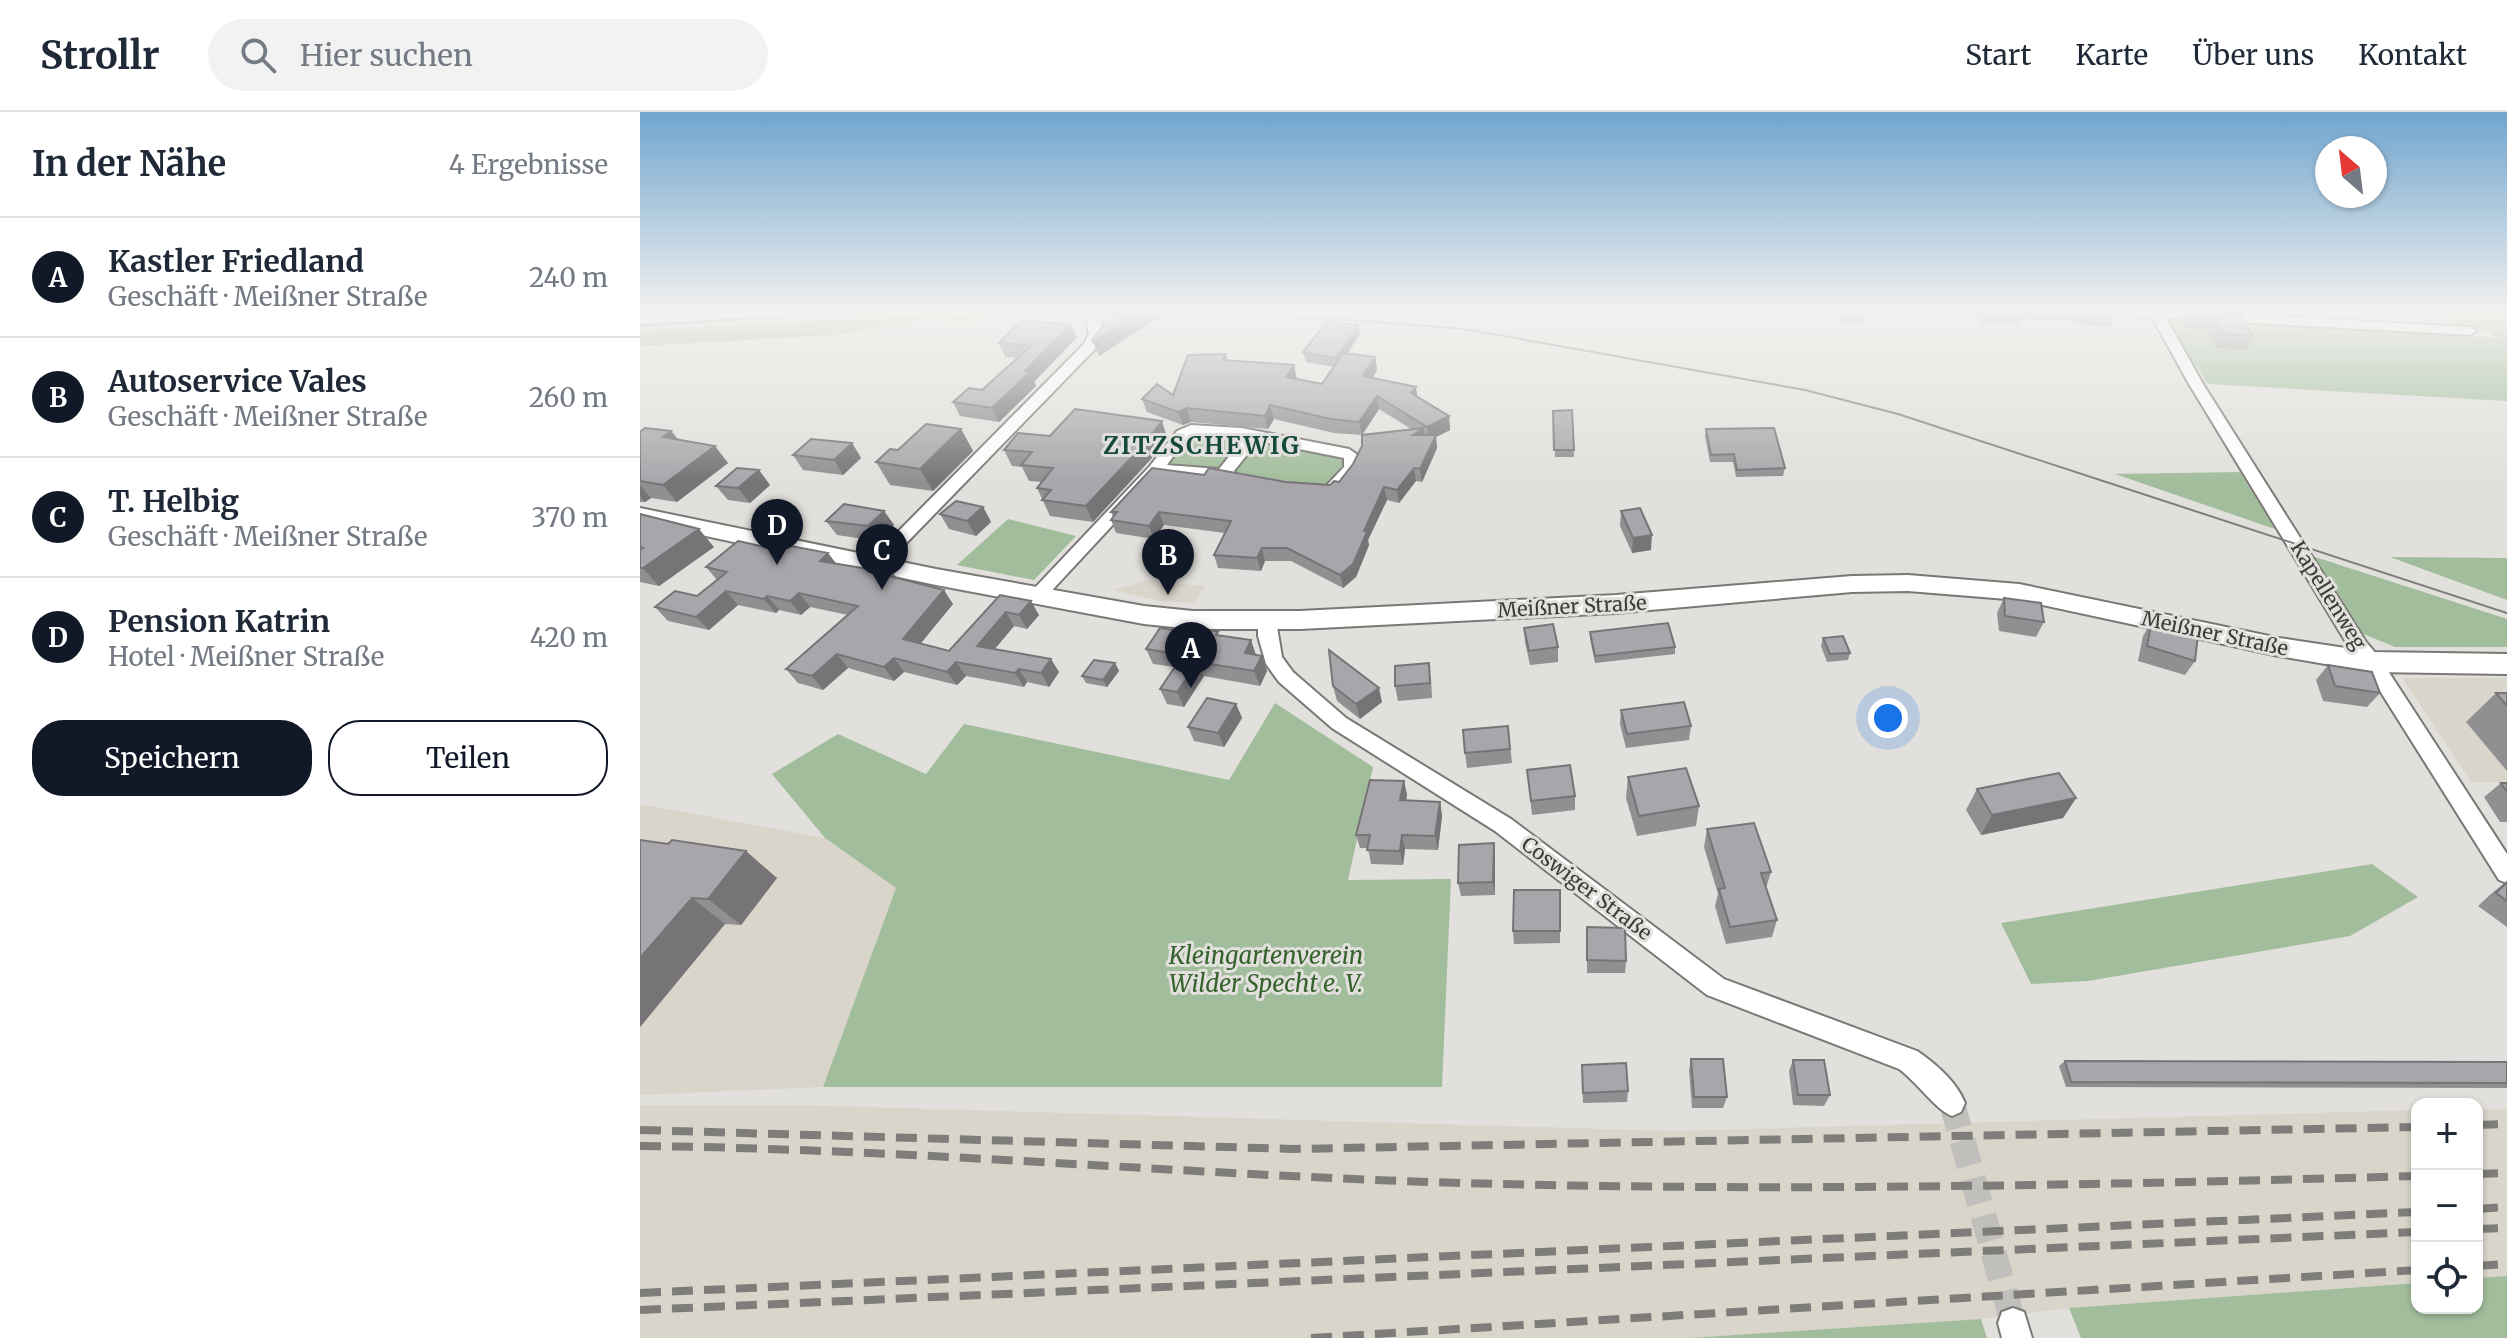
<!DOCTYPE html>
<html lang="de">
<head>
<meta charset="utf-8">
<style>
  body { margin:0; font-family:Merriweather,serif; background:#f2f2f3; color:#1f2937 }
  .controls { position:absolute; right:24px; bottom:24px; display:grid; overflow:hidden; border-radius:16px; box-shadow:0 2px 6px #0004 }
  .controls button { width:72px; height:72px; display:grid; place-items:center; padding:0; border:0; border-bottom:2px solid #e0e1e3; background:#fff; color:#1f2937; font:40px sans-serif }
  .compass { position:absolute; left:1675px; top:24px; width:72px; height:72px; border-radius:50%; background:#fff; box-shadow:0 2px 6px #0004; rotate:332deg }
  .you { position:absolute; left:1248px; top:606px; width:28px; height:28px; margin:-20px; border:6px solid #fff; border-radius:50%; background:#1a73e8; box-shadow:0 0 0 12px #1a73e833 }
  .badge { display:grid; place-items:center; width:52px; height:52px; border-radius:50%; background:#111827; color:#fff; font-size:26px; font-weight:700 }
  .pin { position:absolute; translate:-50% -66px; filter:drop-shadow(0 2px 4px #0008) }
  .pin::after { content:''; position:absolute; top:42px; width:28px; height:24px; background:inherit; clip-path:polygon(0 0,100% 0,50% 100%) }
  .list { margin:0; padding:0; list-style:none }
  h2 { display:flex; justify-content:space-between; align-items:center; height:104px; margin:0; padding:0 32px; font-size:34px }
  h2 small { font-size:26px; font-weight:400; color:#747a83 }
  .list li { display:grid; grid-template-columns:52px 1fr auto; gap:24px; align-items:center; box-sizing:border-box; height:120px; padding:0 32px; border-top:2px solid #e0e1e3 }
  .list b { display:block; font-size:30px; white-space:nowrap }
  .list p { margin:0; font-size:26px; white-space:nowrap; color:#747a83 }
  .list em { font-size:26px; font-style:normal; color:#747a83 }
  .actions { display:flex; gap:16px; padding:24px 32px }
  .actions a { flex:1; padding:18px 0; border:2px solid #111827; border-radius:32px; text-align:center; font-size:28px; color:#111827 }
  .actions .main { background:#111827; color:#fff }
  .icon { flex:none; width:44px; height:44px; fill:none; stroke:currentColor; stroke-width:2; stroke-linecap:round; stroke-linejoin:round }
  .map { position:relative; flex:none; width:1867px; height:1226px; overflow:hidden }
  header { display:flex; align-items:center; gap:48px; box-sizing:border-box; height:112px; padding:0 40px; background:#fff; border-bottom:2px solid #e0e1e3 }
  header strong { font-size:38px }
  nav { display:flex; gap:44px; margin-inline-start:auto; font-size:28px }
  .search { width:560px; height:72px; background:#f2f2f3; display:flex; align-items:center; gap:20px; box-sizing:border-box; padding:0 28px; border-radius:44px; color:#747a83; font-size:30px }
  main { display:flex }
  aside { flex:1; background:#fff }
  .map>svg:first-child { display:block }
</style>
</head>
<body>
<header>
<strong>Strollr</strong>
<div class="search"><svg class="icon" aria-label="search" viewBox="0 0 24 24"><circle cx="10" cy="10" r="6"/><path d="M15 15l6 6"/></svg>Hier suchen</div>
<nav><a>Start</a><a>Karte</a><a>Über uns</a><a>Kontakt</a></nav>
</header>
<main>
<aside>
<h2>In der Nähe<small>4 Ergebnisse</small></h2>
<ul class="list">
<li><span class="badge">A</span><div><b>Kastler Friedland</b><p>Geschäft · Meißner Straße</p></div><em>240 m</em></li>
<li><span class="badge">B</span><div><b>Autoservice Vales</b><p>Geschäft · Meißner Straße</p></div><em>260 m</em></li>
<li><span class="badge">C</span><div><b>T. Helbig</b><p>Geschäft · Meißner Straße</p></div><em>370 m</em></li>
<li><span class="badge">D</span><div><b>Pension Katrin</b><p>Hotel · Meißner Straße</p></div><em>420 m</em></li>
</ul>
<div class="actions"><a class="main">Speichern</a><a>Teilen</a></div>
</aside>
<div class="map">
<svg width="1867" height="1226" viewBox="0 0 1867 1226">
  <rect width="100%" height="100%" fill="#e2e0dc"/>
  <path fill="#dad5cb" d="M510,468L565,474L555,491L519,489L473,478Z
    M1762,566H1867V670H1831Z
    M0,692L185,726L256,776L183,975L0,983Z
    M0,993H160L1032,1019L1777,998V1171L1429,1196L1341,1207L1050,1226H0Z
    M1837,997H1867V1164L1837,1166Z"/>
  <path fill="#a2bd9c" d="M1802,199H1867V289L1568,272L1525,206L1529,204L1859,226L1846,219L1815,216Z
    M295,201L344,203L341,210L277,209L195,223L0,234V218Z
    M556,321L595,323L602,327L581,358L528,354L550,324Z
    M617,330L705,345L709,350L693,370L679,374L597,361L596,358Z
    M1600,360L1635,417L1475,362Z
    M368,407L436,424L394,468L317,453Z
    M1669,443L1867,507V535H1755L1721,521Z
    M1750,445L1867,446V488Z
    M635,591L733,655L708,768L811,767L802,975H183L256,776L185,726L132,662L198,622L286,662L324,612L589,668Z
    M1732,752L1778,785L1710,824L1448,869L1391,872L1361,811Z
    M1867,1164V1226H1441L1429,1196L1777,1171V1196H1837V1166Z
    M1341,1207L1347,1226H1050Z"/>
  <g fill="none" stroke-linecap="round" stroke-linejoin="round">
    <path stroke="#c1bfbc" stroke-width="26" stroke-dasharray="26 13" stroke-linecap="butt" d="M1312,991L1373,1211"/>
    <defs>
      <path id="street" d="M86,199H150L143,203L0,212V204Z
        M445,199H459L463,222L455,237L243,455H231L228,451L231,447L444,232L449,222Z
        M1473,199H1543L1830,215L1837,219L1830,223L1526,206L1563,272L1726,530L1739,545L1867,742V771L1859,768L1725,555L1712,540L1549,272L1512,205L1480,203Z
        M551,313L602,316L709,337L722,346C718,359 709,374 695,378L687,373L704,355V346L618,329L594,359L597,363L595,366L520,362L403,488H391L388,484L391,480L510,354L537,319ZM553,323L602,326H604L579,357L527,353L547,325Z
        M627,503L636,509L642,545L653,560L706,606L871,707L1084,867L1277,939C1296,952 1316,969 1325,991L1321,1000L1312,1004C1296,998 1277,970 1259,957L1067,883L855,719L692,616L639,570L626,552L618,524V509Z
        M1373,1196L1384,1200L1392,1226H1362L1358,1211L1362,1200Z"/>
      <path id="secondary" d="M0,396L296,457L504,494L553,499H660L976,483L1212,464L1268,463L1379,472L1639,526L1732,540L1867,542V562L1732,560L1639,544L1379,488L1268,479L1212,480L976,501L660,517H553L504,512L296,473L0,410Z"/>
    </defs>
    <use href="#street" stroke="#7a7875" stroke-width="4"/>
    <use href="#secondary" stroke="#7a7875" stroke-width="4"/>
    <use href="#street" fill="#fff" fill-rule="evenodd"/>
    <use href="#secondary" fill="#fff" fill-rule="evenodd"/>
    <path stroke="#7f7d7a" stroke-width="2" d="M322,199L484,202
      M472,199L697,207L824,217L1165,278L1258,302L1867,501
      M0,214L248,199"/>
    <path stroke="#7f7d7a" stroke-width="8" stroke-dasharray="21 11" stroke-linecap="butt" d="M1837,1013L1867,1012
      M0,1018L653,1037L1777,1015
      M0,1034C274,1037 547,1063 821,1071C1140,1080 1458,1073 1777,1064
      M1837,1062L1867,1061
      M1837,1097L1867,1095
      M1837,1117L1867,1116
      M1837,1154L1867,1152
      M0,1181L1777,1100
      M0,1198L1777,1120
      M671,1226L1777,1158"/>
  </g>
  <path fill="#908f92" d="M1198,199H1223L1225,204L1223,211H1203Z
    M1318,199H1480L1477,205L1475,204L1470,215L1434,212L1433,209L1381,207L1379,212L1342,213L1339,206H1321Z
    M1542,199H1599L1613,224L1606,238L1576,236L1567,217L1540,215L1537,210Z
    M431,212L437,225L394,270L396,274L359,310L320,304L313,290L342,278L378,246L365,245L359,231Z
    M720,222L707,242L735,245L737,258L733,266L777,285L809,304L810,318L796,325L797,336L782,370L776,369L759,391L747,388L728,428L729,433L716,465L703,476L651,449H625L621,459L578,456L574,443L585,421L524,413L514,427L476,421L471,408L473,405L471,400L564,363L690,373L699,370L771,317L739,297L722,323L694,321L634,307L628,317L551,310L543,313L507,300L502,287L533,283L586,242L588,249L682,272L694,255L666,250L663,240Z
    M932,298L934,345H915L913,299Z
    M321,317L333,339L293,379L250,373L236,350L258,338Z
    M1066,317L1145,356L1143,364L1096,365L1093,350H1070L1065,324Z
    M31,319L38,328L88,351L37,390L11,386L5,390H0V320Z
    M410,324L527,325L511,347L453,410L410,404L397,376L402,370L389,369L382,355L372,354L364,338Z
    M212,331L221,346L203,363L163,358L153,343Z
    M130,373L110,391L88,388L76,374Z
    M343,395L351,410L336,424L309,417L300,402Z
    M244,399L254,413L238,429L197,423L186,409Z
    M981,399L1011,438L992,441L980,414Z
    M0,402L74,435L19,474L0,470Z
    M196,452L253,461L257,466L313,492L280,531L309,539L360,483L399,503L387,517L374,514L355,537L419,560L409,575L387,570L384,575L326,564L317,573L264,560L254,569L208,556L183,578L158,571L146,557L208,503L170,495L161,503L139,498L136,501L98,493L69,518L28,509L15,495L57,484L77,468L66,455Z
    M1364,486L1404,510L1396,525L1359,519L1357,501Z
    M1512,509L1555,549L1545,563L1498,549L1503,524Z
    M884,516L918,535V550L890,553L885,530Z
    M950,520L1035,535V542L955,551L950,527Z
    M558,522L580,524L616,543L622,544L627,559L620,574L564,564L544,595L527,592L520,577L535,555L513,552L506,537Z
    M1183,526L1210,541L1208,548L1187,550L1181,534Z
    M475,551L479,559L467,575L446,571L442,564Z
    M1688,553L1740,581L1727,595L1683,589L1676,568Z
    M791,565L792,586L758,589L755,574Z
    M693,574L742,590L720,607L697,589Z
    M1856,581H1867V659L1826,610Z
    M596,592L602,606L584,635L554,629L548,615Z
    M981,598L1051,614L1049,628L986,636L980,612Z
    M868,614L872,651L827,656L825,641Z
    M887,658L935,684V698L892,703Z
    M988,665L1059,694L1056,714L997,724L986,686Z
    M764,669L767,683L766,689L800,690L802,704L798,738L765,737L763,753L731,752L728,736H720L716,723Z
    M1861,671H1867V710H1860L1844,685Z
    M1337,677L1436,686L1423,706L1341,723L1326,698Z
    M1067,717L1131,760L1126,776L1137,808L1132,825L1086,832L1075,794L1078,782L1064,735Z
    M0,728L137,766L101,813L85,812L0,915Z
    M854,731L855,745V783L821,784L818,771Z
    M1867,769V815L1838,794L1852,781Z
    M920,778V831L874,832L873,819Z
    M947,815L986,849L985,861H947Z
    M1051,947L1087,985L1083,996H1052L1049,958Z
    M1153,948L1190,983L1184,994L1153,993L1149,959Z
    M1425,949L1867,950V976L1426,975L1419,954Z
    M942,953L988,979L987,990L943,991Z"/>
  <path fill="#767477" d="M502,199H529L459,244L453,230Z
    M431,212L437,225L394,270L396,274L359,310L352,296L385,259Z
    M718,213L720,222L698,256L696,246Z
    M735,245L737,258L726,277L723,264Z
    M654,253L657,267L646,265Z
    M776,275L778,288L771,281Z
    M737,284L739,297L722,323L719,310Z
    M630,293L634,307L628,317L625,304Z
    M547,296L551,310L543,313L538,300Z
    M809,304L810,318L796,325L797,336L782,370L780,357L789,329L787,315Z
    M522,309L527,325L511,347L453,410L446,394Z
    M784,316L785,329L773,323Z
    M321,317L333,339L293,379L280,357Z
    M31,319L45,336L23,325Z
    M212,331L221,346L203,363L194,348Z
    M75,334L88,351L37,390L23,373Z
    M774,356L776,369L759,391L757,378Z
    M119,358L130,373L110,391L98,376Z
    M0,373L11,386L5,390L0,384Z
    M744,375L747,388L728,428L729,433L716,465L703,476L700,463L724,419Z
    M343,395L351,410L336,424L327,409Z
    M244,399L254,413L238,429L228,414Z
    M519,400L524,413L514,427L509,414Z
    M59,417L74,435L19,474L3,456Z
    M1012,423L1011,438L992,441L993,426Z
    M622,436L625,449L621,459L617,446Z
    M188,441L199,455L180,449Z
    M304,478L313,492L273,541L263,527Z
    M86,479L98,493L69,518L56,505Z
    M159,481L170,495L161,503L150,489Z
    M127,484L139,498L136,501L124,487Z
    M391,489L399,503L387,517L379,503Z
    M366,500L374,514L346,547L337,534Z
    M611,528L616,543L605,541Z
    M197,542L208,556L183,578L172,564Z
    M622,544L627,559L620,574L614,559Z
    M254,546L264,560L254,569L244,555Z
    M411,547L419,560L409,575L401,561Z
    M316,550L326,564L317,573L307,560Z
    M558,550L564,564L544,595L537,580Z
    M475,551L479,559L467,575L463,568Z
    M379,557L387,570L384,575L375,561Z
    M739,576L742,590L720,607L716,592Z
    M596,592L602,606L584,635L578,621Z
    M764,669L767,683L763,702L760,688Z
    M1436,686L1423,706L1341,723L1352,703Z
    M800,690L802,704L798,738L795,724Z
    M762,723L765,737L763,753L760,739Z
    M854,731L855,745V783L853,770Z
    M106,739L137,766L101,813L68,787Z
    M52,786L85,812L0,915V846Z"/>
  <path fill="#a8a6aa" stroke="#767477" stroke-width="2" d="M475,199H502L453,230L452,228Z
    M1202,199H1223L1225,204H1204Z
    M1346,199H1384L1346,200Z
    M1439,199H1474L1476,202Z
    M1545,199H1599L1613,224L1584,222L1574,203L1547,201Z
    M381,209L431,212L385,259L390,260L352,296L313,290L329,276L342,278L391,234L359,231Z
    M687,209L718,213L696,246L663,240Z
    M703,241L735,245L723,264L776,275L771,281L809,304L787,315L737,284L719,310L691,307L630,293L625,304L547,296L538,300L502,287L517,272L533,283L548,243L586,242L583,248L654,253L646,265L682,272Z
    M435,297L522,309L505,331L446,394L402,388L411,378L397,376L413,356L381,353L392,340L364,338L378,321L410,324Z
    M932,298L934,338H914L913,299Z
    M286,312L321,317L280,357L236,350L250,337L258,338Z
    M5,316L31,319L23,325L75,334L23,373L0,369V320Z
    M784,316L773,323H796L780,357L774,356L757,378L744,375L724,419L727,420L713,452L700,463L647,436H622L617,446L574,443L591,409L519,400L509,414L471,408L477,400H471L512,356L564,363L569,356L646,370L690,373L694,369L699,370L713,352L722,334V323Z
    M1134,316L1145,356L1097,358L1094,342L1071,343L1066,317Z
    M171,327L212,331L194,348L153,343Z
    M97,356L119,358L98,376L76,374Z
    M316,389L343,395L327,409L300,402Z
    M204,392L244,399L228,414L186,409Z
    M1000,396L1012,423L993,426L981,399Z
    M0,402L59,417L3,456H0V438L3,436L0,435Z
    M98,429L125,435L131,430L188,441L180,449L253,461L249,464L304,478L263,527L309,539L360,483L391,489L379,503L366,500L337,534L411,547L401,561L379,557L375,561L316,550L307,560L254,546L244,555L197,542L172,564L146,557L218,494L159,481L150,489L127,484L124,487L86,479L56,505L15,495L35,479L57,484L87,460L66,455Z
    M1364,486L1401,491L1404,510L1365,504Z
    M1512,509L1558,523L1555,549L1507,534Z
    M1028,511L1035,535L955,544L950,520Z
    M913,512L918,535L889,539L884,516Z
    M520,516L558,522L562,516L578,520L576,523L611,528L605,541L622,544L614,559L558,550L537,580L520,577L543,543L506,537Z
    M1203,524L1210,541L1190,542L1183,526Z
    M689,538L739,576L716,592L693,574Z
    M454,548L475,551L463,568L442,564Z
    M789,551L790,571L755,574V554Z
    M1688,553L1732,560L1740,581L1695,574Z
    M1856,581H1867V594Z
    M567,586L596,592L578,621L548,615Z
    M1044,590L1051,614L987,622L981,598Z
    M868,614L870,637L825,641L823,618Z
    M930,653L935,684L891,689L887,658Z
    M1046,656L1059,694L999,704L988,665Z
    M1419,661L1436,686L1352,703L1337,677Z
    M730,668L764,669L760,688L800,690L795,724L762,723L760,739L727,738L730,723H716Z
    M1861,671H1867V680Z
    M1114,711L1131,760L1121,761L1137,808L1090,815L1079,777L1085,776L1067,717Z
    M0,728L28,732L32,728L106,739L68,787L52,786L0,846Z
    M854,731L853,770L818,771L819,733Z
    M1867,770V789L1856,781Z
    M874,778H920V819H873Z
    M947,815L985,816L986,849L947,848Z
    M1051,947H1083L1087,985H1054Z
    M1153,948H1184L1190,983H1158Z
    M1425,949L1867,950V971L1431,970Z
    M986,951L988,979L943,981L942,953Z"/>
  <linearGradient id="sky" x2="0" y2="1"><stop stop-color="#70a5cf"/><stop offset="0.54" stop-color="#f2f1ef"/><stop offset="1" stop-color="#f2f1ef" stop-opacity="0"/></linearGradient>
  <rect width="1867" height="370" fill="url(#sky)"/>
  <g text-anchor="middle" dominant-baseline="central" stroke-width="6" stroke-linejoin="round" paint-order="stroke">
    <g font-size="20" fill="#3d3c3a" stroke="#e2e0dc">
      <text transform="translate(1689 483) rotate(58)">Kapellenweg</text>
      <text transform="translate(932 494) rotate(-3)">Meißner Straße</text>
      <text transform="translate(1575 521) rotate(12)">Meißner Straße</text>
      <text transform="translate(947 776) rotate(37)">Coswiger Straße</text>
    </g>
    <g font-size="24" font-weight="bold" letter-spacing="2" fill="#14493b" stroke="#e2e0dc">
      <text x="562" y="333">ZITZSCHEWIG</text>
    </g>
    <g font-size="24" font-style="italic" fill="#36632d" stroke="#e2e0dc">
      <text x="626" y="843">Kleingartenverein<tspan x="626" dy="28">Wilder Specht e. V.</tspan></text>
    </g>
  </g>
</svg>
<div class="controls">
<button>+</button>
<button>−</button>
<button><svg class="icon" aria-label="locate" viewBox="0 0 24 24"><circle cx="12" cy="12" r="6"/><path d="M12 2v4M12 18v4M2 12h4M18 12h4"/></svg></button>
</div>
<svg class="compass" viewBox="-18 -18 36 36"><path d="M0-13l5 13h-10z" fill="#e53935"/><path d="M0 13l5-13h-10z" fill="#747a83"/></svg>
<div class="you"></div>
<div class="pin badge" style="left:551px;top:576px">A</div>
<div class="pin badge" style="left:528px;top:483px">B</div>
<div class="pin badge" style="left:242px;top:478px">C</div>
<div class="pin badge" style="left:137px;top:453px">D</div>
</div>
</main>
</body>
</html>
